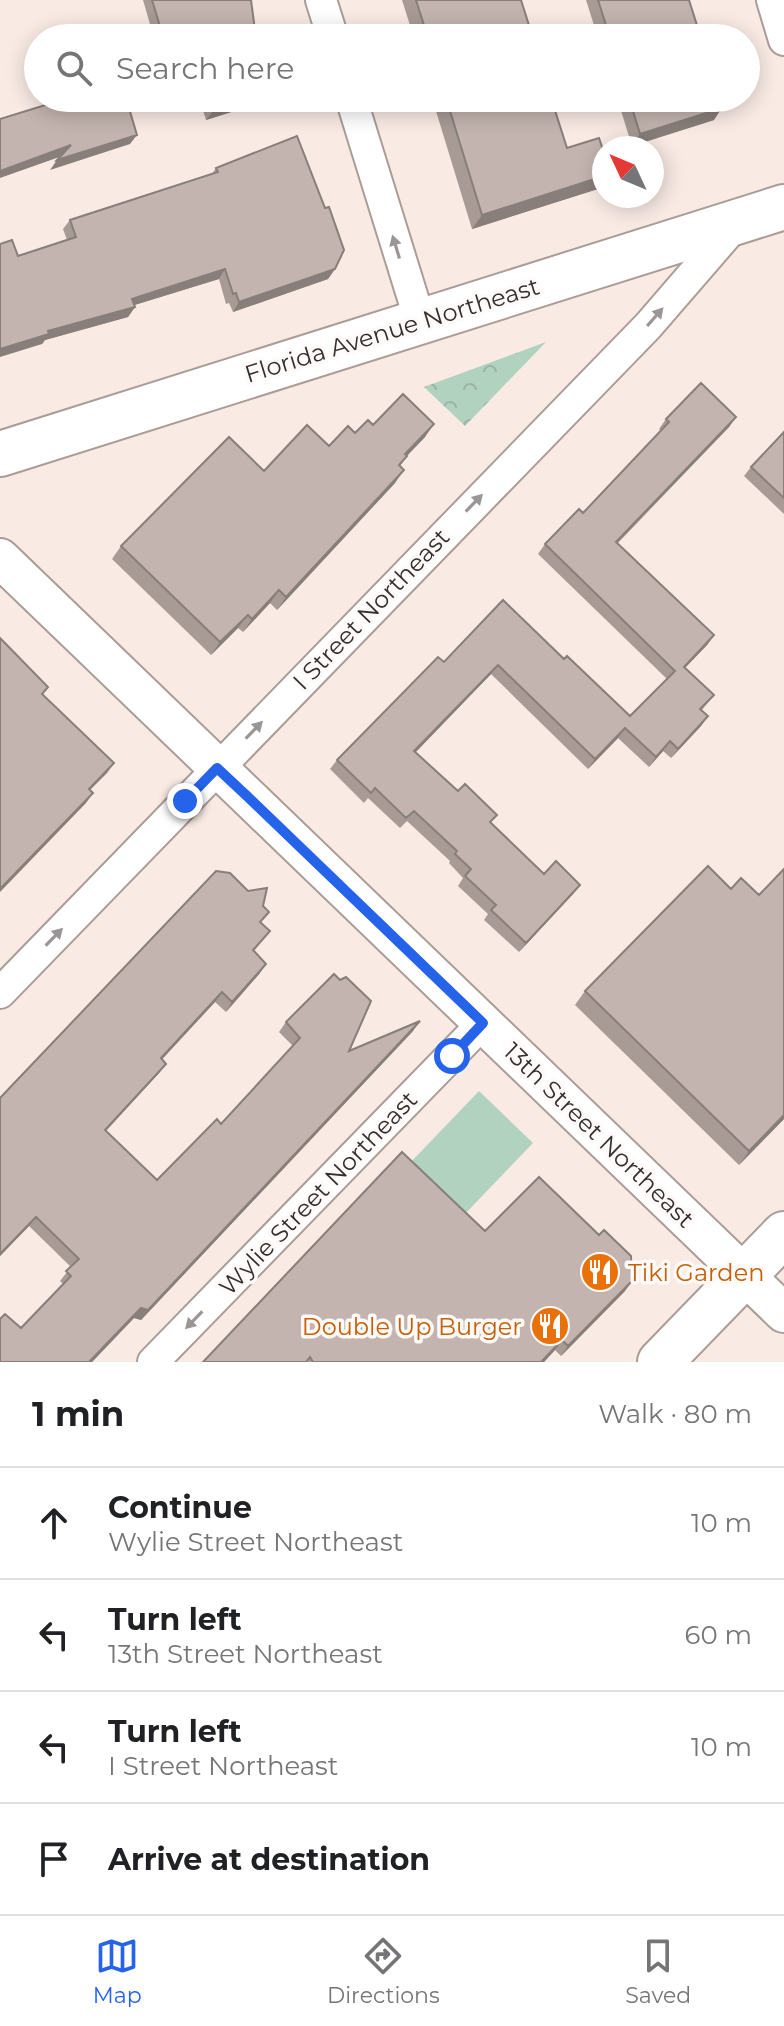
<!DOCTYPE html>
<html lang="en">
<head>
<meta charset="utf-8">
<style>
  body { margin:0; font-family:Montserrat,sans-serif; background:#f2f2f2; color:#202124 }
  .compass { position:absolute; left:592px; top:136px; width:72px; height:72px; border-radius:50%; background:#fff; box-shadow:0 4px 20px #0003; rotate:314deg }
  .stop { position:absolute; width:24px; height:24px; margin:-18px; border:6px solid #2563eb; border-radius:50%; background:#fff }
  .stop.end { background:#2563eb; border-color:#fff; box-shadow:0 2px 8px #0008 }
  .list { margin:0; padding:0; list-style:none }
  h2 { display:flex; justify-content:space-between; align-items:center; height:104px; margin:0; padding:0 32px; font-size:34px }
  h2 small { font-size:26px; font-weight:400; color:#757577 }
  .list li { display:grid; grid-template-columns:52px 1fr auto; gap:24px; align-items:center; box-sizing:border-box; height:112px; padding:0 32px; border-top:2px solid #e0e0e0 }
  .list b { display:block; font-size:30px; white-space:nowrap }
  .list p { margin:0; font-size:26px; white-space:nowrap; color:#757577 }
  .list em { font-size:26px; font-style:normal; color:#757577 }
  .icon { flex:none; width:44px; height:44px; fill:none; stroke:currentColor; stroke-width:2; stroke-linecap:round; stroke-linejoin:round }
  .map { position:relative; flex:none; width:784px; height:1362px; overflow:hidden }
  .search { position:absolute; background:#fff; box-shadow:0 4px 20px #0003; left:24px; right:24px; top:24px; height:88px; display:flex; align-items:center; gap:20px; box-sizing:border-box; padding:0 28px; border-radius:44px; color:#757577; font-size:30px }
  .sheet { height:552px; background:#fff }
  nav { display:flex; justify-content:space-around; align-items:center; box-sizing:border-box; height:112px; border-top:2px solid #e0e0e0; background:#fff; font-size:22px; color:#757577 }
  nav a { display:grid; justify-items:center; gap:4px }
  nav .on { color:#2563eb }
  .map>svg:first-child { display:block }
</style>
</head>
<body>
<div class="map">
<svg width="784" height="1362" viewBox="0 0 784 1362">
  <defs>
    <pattern id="park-crowns" width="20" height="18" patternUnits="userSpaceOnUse" patternTransform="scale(2)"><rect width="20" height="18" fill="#b2d2c0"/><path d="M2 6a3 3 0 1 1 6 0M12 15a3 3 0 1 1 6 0" fill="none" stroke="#9ab5a5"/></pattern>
  </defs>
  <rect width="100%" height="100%" fill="#f9eae4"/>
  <path fill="url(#park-crowns)" d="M546,342L465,426L424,387Z"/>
  <path fill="#b2d2c0" d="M479,1091L533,1143L463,1216L409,1164Z"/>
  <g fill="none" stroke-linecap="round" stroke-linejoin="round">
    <defs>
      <path id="minor" d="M321,0L333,38
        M772,0L784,40
        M351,98L420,321
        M0,993L648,326L737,223
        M153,1362L483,1023"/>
      <path id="tertiary" d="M0,558L784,1313"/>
      <path id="primary" d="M0,454L784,207
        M660,1362L784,1234"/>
    </defs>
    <use href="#minor" stroke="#aa9c97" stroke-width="34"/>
    <use href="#tertiary" stroke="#aa9c97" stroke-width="42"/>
    <use href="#primary" stroke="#aa9c97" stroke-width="48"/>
    <use href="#minor" stroke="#fff" stroke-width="30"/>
    <use href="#tertiary" stroke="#fff" stroke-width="38"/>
    <use href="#primary" stroke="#fff" stroke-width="44"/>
  </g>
  <path fill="#a89b96" d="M143,0H251L256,38H180L179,35L170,38H154Z
    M402,0H521L533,38H414Z
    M586,0H689L701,38H598Z
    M199,98H276L206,120Z
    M432,98H551L567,148L601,188L472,229Z
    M617,98H719L714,120L632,146Z
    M216,168L335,269L328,279L233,312L229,303L226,304L219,279L134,305L135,307L128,317L45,340L42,344L18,256L67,240L63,229L70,220L212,174Z
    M736,417L729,427L618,543L714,635L707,645L685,668L714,695L702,710L708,716L701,726L671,758L663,751L649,767L618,738L588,769L491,674L416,752L544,874L580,885L573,894L519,952L484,920L488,914L458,886L463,878L449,863L450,861L407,821L400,828L368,798L364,803L330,769L337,760L444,662L564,659L630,716L667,679L538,554L545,544L583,513L661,431L659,429L666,419Z
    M373,425L425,437L407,456L400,466L395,483L277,610L270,603L243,632L238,628L211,655L112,559L121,546L264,471L329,446Z
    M784,432V514L744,476L751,467Z
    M784,869V1119L739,1165L575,1005L585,991L731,889L759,895Z
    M263,906L261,923L270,931L254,951L260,973L226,1012L215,1002L162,1059L166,1064L159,1073L106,1131L157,1180L221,1124L293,1046L279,1032L286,1022L349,1051L413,1031L141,1320L134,1318L92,1362H0L21,1328L63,1284L60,1281L71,1267L29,1226L0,1256V1098Z
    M485,1231L625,1291L561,1356L555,1350L544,1362H203Z"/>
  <path fill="#887e7a" d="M186,26L179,35L170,38H159L162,33Z
    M252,98H276L206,120L213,111Z
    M722,108L714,120L632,146L640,134Z
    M137,135L130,144L50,170L57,160Z
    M71,145L65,155L0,178V171Z
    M604,176V184L601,188L472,229L482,215Z
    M225,269L219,279L125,308L132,299Z
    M335,269L328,279L233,312L239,302Z
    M135,307L128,317L45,340L42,344L0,357V349L48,331Z
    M736,417L729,427L609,551L616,542Z
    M434,424L425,437L396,467L405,454Z
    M404,470L395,483L277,610L286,597Z
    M279,590L270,603L243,632L252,619Z
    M248,615L238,628L211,655L220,642Z
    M714,635L707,645L677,676L684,667Z
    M498,665L491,674L407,761L414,751Z
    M708,716L701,726L671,758L678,749Z
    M625,728L618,738L588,769L595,759Z
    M670,741L663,751L649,767L656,757Z
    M114,763L107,773L81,799L89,789Z
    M93,793L86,803L0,892V889Z
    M580,885L573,894L519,952L526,943Z
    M266,964L260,973L226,1012L232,1002Z
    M222,992L215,1002L154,1068L161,1058Z
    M420,1021L413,1031L141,1320L134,1318L92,1362H89Z
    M166,1064L159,1073L98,1139L105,1130Z
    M784,1115V1119L739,1165L749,1151Z
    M36,1217L29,1226L0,1256V1254Z
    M632,1281L625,1291L561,1356L568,1346Z
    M562,1340L555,1350L544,1362H541Z"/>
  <path fill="#c3b4af" stroke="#887e7a" stroke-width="2" d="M152,0H251L256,38H189L186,26L162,33Z
    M416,0H521L533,38H428Z
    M598,0H689L701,38H610Z
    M68,98H126L137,135L57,160L71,145L0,171V119Z
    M208,98H252L213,111Z
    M446,98H551L567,148L599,138L604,153V176L482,215Z
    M629,98H719L722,108L640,134Z
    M297,136L325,208L329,207L344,250L335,269L239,302L236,293L233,294L225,269L132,299L135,307L48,331L49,334L0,349V244L12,240L18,256L76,237L70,220L218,172L216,168Z
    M701,383L736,417L616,542L714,635L684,667L714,695L700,709L708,716L678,749L670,741L656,757L625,728L595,759L498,665L414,751L458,791L465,784L497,815L490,822L544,874L556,861L580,885L526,943L491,910L496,905L465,876L471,869L455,854L457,851L414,811L406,818L375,788L371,793L337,760L438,657L444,662L503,600L564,659L567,656L630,716L675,671L545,544L579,509L583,513L669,422L666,419Z
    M403,394L434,424L405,454L407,456L399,465L404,470L286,597L279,590L252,619L248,615L220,642L121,546L229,437L264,471L307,425L329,446L348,426L355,433L368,420L373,425Z
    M784,432V498L751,467Z
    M0,638L48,687L42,694L114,763L89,789L93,793L0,889Z
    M708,866L731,889L741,878L759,895L784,869V1115L749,1151L585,991Z
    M216,871L230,873L248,891L267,888L263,906L269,912L260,922L270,931L253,950L266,964L232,1002L222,992L161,1058L166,1064L105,1130L157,1180L217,1119L221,1124L300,1038L286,1022L334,974L340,980L346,977L371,1001L349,1051L420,1021L148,1310L141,1308L89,1362H0V1319L5,1314L21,1328L71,1276L66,1271L79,1259L36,1217L0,1254V1098Z
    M402,1152L485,1231L539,1177L599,1235L604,1230L631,1256L632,1281L568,1346L562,1340L541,1362H313L310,1357L306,1362H203Z"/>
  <defs><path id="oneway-solid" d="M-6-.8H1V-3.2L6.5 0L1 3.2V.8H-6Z" transform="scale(2)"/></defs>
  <g fill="#9a9696">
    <use href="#oneway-solid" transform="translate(396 247) rotate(-107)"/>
    <use href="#oneway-solid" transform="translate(655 317) rotate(-49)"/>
    <use href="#oneway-solid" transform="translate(474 503) rotate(-46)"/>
    <use href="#oneway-solid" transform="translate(254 730) rotate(-46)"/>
    <use href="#oneway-solid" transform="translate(54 937) rotate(-46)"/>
    <use href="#oneway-solid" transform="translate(194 1320) rotate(134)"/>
  </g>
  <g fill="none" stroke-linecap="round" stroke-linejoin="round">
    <path stroke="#2563eb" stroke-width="10" d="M185,801L217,768L248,797L483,1023L452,1056"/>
  </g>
  <defs>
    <symbol id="restaurant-disc" viewBox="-11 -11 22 22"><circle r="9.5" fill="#e8710a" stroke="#fdfaf9"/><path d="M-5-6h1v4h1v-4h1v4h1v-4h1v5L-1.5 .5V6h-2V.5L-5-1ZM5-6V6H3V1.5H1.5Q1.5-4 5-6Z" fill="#fff"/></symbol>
  </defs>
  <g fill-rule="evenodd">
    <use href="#restaurant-disc" x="578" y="1250" width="44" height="44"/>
    <use href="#restaurant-disc" x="528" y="1304" width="44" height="44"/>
  </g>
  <g text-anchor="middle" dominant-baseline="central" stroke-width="7" stroke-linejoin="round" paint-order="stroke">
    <g font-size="24" fill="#342e2c" stroke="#fdfaf9">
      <text transform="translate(392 330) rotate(-17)">Florida Avenue Northeast</text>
      <text transform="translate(371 609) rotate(-46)">I Street Northeast</text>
      <text transform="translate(599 1135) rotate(44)">13th Street Northeast</text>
      <text transform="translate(318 1193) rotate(-46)">Wylie Street Northeast</text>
    </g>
    <g font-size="24" fill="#c56008" stroke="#fdfaf9" text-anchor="start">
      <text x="628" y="1272">Tiki Garden</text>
      <text x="522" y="1326" text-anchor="end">Double Up Burger</text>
    </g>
  </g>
</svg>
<svg class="compass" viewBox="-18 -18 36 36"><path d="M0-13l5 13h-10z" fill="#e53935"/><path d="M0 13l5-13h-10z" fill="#757577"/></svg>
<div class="stop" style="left:452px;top:1056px"></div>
<div class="stop end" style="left:185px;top:801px"></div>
<div class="search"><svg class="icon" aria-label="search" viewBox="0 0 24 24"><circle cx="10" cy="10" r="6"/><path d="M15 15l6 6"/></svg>Search here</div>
</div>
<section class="sheet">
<h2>1 min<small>Walk · 80 m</small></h2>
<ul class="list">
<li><svg class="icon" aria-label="ahead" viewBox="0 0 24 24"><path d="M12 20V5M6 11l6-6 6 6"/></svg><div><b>Continue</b><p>Wylie Street Northeast</p></div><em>10 m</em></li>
<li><svg class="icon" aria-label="left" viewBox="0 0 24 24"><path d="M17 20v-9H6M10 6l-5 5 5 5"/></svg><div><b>Turn left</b><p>13th Street Northeast</p></div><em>60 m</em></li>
<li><svg class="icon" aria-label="left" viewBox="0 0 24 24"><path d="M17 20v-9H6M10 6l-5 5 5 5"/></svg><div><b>Turn left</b><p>I Street Northeast</p></div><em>10 m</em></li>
<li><svg class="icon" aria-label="arrive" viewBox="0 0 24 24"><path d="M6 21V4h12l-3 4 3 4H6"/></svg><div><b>Arrive at destination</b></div></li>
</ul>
</section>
<nav>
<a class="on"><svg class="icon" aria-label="map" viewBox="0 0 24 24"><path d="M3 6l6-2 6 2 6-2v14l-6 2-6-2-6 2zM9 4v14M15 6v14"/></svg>Map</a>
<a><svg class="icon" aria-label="directions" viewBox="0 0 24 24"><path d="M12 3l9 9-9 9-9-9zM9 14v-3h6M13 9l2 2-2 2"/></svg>Directions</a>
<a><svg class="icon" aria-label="saved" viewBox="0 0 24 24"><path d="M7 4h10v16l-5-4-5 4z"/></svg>Saved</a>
</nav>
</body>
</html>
